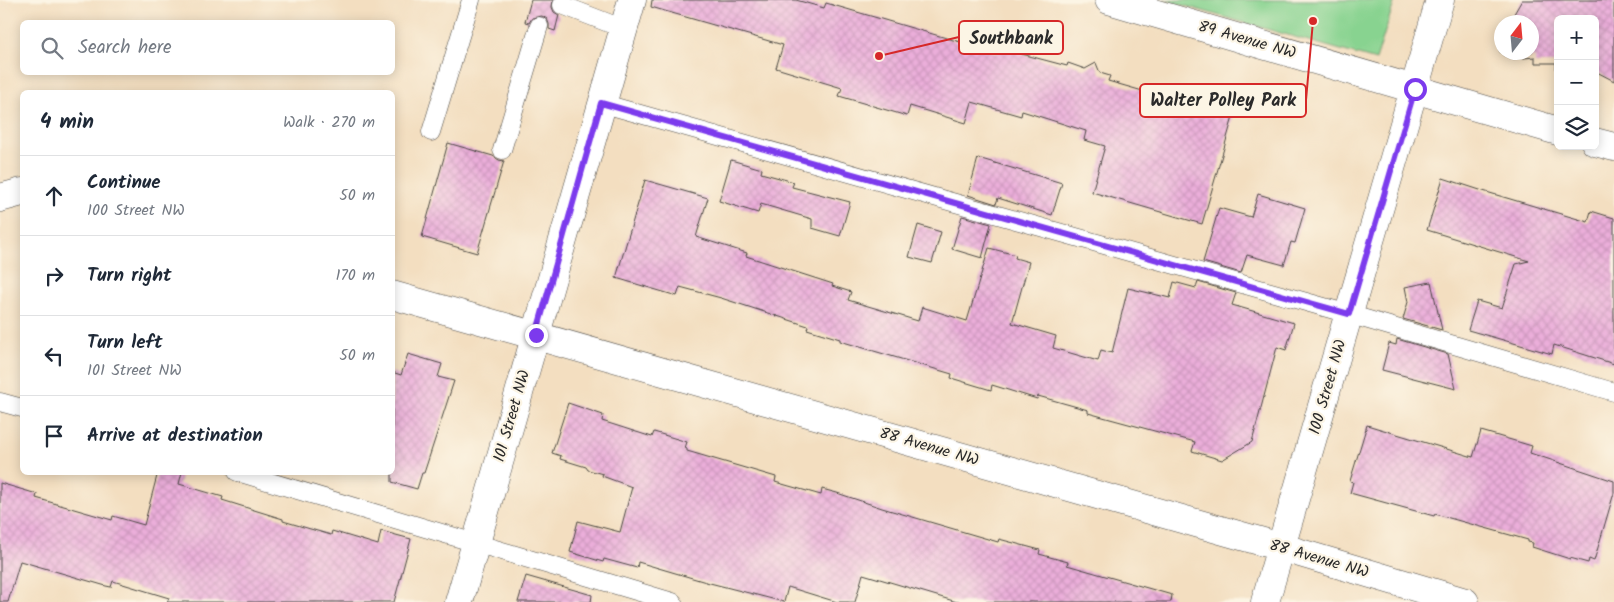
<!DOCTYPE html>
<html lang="en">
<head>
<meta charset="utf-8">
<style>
  body { margin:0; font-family:Kalam,sans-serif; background:#f6f6f7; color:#1f2937 }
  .controls { position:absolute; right:15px; top:15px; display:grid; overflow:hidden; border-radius:8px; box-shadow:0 2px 12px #0003 }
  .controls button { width:45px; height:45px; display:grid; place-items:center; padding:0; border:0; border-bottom:1px solid #e0e1e3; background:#fff; color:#1f2937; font:25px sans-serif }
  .compass { position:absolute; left:1494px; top:15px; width:45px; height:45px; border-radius:50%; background:#fff; box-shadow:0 2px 12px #0003; rotate:16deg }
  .stop { position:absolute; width:15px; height:15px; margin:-11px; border:4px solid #7c3aed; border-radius:50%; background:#fff }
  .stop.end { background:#7c3aed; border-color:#fff; box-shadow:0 1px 5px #0008 }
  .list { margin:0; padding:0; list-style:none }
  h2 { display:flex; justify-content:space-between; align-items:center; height:65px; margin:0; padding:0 20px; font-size:21px }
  h2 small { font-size:16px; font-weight:400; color:#747a83 }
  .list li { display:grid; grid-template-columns:32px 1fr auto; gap:15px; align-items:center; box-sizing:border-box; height:80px; padding:0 20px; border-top:1px solid #e0e1e3 }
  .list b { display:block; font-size:19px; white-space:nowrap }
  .list p { margin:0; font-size:16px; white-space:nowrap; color:#747a83 }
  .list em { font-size:16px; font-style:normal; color:#747a83 }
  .icon { flex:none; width:28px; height:28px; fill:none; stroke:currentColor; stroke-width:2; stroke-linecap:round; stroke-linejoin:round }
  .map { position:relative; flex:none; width:1614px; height:602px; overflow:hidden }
  .search { position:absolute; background:#fff; box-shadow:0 2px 12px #0003; left:20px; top:20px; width:375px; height:55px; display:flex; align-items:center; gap:12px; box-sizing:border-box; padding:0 18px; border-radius:8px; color:#747a83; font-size:19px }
  .panel { position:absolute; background:#fff; box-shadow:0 2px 12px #0003; left:20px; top:90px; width:375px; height:385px; border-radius:8px }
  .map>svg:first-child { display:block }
</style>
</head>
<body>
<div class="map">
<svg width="1614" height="602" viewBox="0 0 1614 602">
  <defs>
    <pattern id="building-cross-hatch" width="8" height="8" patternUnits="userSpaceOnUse" patternTransform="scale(1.25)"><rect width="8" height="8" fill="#ebaeda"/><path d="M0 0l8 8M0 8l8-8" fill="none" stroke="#ca96bb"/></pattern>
  </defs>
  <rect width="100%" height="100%" fill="#fcf5e5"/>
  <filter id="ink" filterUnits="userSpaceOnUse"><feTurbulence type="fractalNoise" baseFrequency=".02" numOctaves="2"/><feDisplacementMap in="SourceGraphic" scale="10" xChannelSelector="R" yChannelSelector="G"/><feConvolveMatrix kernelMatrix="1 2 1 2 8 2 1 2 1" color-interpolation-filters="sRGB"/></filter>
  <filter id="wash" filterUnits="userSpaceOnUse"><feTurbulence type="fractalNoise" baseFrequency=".0096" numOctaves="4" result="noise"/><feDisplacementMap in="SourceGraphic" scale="20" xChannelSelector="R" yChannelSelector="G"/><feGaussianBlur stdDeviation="1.12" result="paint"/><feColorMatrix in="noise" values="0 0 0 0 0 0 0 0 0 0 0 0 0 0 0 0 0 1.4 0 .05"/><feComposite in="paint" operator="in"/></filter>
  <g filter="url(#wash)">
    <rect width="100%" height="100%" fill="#f3dec0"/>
    <path fill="#88d390" stroke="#5a7f5e" d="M1164,0H1395L1376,60Z"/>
    <g id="blocks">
      <path fill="url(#building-cross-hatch)" d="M531,0H553L552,7L554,12L559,15L555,31L549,29V24L547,19L542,16L532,18L529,23L525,22Z
        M652,0H796L824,8L826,3L998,53L999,48L1067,66L1068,63L1085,69L1096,63L1100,73L1110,76L1108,81L1233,117L1202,224L1092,192L1105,146L1084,140L1086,131L1022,111L1021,116L972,102L966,123L910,106L907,116L839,96L842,88L776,68L783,45L651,7Z
        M1522,0H1614V81L1595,71V19H1558V70H1556V63H1535V57L1512,59L1503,55L1500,52L1499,47L1502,36V52H1532V22H1504V19H1511Z
        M448,143L493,156L499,160L504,161L477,253L422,237Z
        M978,158L1062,183L1052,215L998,198L996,204L968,195Z
        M731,160L762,169L761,173L794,182L792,187L850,202L840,236L812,228V219L761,204L758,213L719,201Z
        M1443,178L1483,191L1588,222L1591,211L1614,218V364L1554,345L1552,354L1468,330L1477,301L1502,308L1516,264L1529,261L1427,230Z
        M645,180L708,198L696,237L747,253L746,256L833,284L832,286L851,292L848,300L918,321L922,307L967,321L989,248L1016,255L1015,258L1029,262L1012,323L1056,336L1053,348L1098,361L1101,350L1112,353L1128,288L1170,298L1174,282L1196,288L1198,282L1236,293L1232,305L1294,323L1286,350L1277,347L1252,442L1222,460L1192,451L1195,442L1088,413V410L1038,396L1037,399L992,385L991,390L951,378L952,374L840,341V339L807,329L808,326L721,298L680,287L677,296L616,278Z
        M1258,194L1305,208L1295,243L1291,242L1284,265L1247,255L1241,273L1203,262L1219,208L1251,217Z
        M962,216L991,224L982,258L952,249Z
        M918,225L941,232L932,263L909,257Z
        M1431,282L1442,330L1403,319L1408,302L1405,287Z
        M1397,339L1448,354L1456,389L1382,370L1389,343L1396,345Z
        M408,354L442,364L438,377L454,381L424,473H422L417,489L392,482V372L401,375Z
        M568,403L603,415L602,421L652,437L654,432L687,442L685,448L687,449V451L776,477L775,482L821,495L822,489L837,493L882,508L998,542L999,539L1040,550L1039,554L1068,562L1067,565L1172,595L1171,602H957L863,574L855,602H837L788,587L784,602L706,582L638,562L637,568L604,559L603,562L570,552L578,521L620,532L632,487L602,476L603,474L588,470L586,467L560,459L561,456L552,453Z
        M1367,425L1473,457L1481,431L1532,446L1530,453L1614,481V493L1594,561L1589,559L1588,563L1570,558V559L1532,547L1533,543L1528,542V540L1435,514L1434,516L1350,493L1353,482L1350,481Z
        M158,472H182L179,484L223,497L222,500L283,519V521L331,535L332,531L378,545L381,531L411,539L394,602H167L169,598L113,581L111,587L106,586L20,561L8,602H0V483L37,494L36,498L112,520L113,516L144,525Z
        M526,576L592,595L591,602H518Z"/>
    </g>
  </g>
  <g filter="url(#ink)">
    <use href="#blocks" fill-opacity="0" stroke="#494641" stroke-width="1"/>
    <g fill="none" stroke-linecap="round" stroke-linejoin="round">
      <defs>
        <path id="lane" d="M562,5L624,29
          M601,103L1338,311L1614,392
          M431,132L471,0
          M502,150L539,26
          M0,402L22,408
          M237,472L673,602"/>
        <path id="street" d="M1109,0L1558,131
          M1595,142L1614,147
          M0,198L22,192
          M392,295L1270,544L1465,602
          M459,602L632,0
          M1265,602L1440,0"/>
      </defs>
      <use href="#lane" stroke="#494641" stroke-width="19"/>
      <use href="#street" stroke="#494641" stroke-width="29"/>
      <use href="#lane" stroke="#fff" stroke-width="18"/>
      <use href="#street" stroke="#fff" stroke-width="28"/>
    </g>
  </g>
  <g fill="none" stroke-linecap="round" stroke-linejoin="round" filter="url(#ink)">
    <path stroke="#7c3aed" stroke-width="6" d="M536,335L601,103L1349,314L1415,89"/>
  </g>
  <g text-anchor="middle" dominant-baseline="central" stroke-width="4.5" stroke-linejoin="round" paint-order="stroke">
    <g font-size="16" fill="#2b2b2b" stroke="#fcf5e5">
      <text transform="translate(1247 40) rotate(16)">89 Avenue NW</text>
      <text transform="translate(1328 387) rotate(-74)">100 Street NW</text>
      <text transform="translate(512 416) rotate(-74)">101 Street NW</text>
      <text transform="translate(929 447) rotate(16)">88 Avenue NW</text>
      <text transform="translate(1319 559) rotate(16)">88 Avenue NW</text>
    </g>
  </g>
  <path fill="none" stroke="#d62828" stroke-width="2" d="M879 56L959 37M1313 21L1306 100"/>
  <g fill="#d62828" stroke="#fcf5e5" stroke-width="2">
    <circle cx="879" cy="56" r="5"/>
    <circle cx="1313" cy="21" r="5"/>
  </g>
  <g fill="#fcf5e5" stroke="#d62828" stroke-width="2">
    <rect x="959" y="21" width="104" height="33" rx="5"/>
    <rect x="1140" y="84" width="166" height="33" rx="5"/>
  </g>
  <g font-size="18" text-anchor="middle" font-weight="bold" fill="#2b2b2b">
    <text x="1011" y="44">Southbank</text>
    <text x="1223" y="106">Walter Polley Park</text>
  </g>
</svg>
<div class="controls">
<button>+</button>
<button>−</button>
<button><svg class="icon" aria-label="layers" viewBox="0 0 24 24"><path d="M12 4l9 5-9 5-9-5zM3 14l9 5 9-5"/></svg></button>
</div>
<svg class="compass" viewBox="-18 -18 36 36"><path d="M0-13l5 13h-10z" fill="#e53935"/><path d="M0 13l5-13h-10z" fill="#747a83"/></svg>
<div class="stop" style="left:1415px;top:89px"></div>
<div class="stop end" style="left:536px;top:335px"></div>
<div class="search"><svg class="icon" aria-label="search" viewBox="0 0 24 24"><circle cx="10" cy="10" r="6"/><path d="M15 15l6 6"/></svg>Search here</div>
<section class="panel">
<h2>4 min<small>Walk · 270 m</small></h2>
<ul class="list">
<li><svg class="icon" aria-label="ahead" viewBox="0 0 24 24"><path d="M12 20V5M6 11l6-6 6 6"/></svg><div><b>Continue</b><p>100 Street NW</p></div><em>50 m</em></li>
<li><svg class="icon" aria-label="right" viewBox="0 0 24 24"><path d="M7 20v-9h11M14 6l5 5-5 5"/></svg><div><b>Turn right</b></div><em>170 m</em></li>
<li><svg class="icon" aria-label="left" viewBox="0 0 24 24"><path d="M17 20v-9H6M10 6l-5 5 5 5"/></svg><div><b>Turn left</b><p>101 Street NW</p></div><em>50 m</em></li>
<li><svg class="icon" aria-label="arrive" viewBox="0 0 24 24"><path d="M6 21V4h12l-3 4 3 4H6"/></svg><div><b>Arrive at destination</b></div></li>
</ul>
</section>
</div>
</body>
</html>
